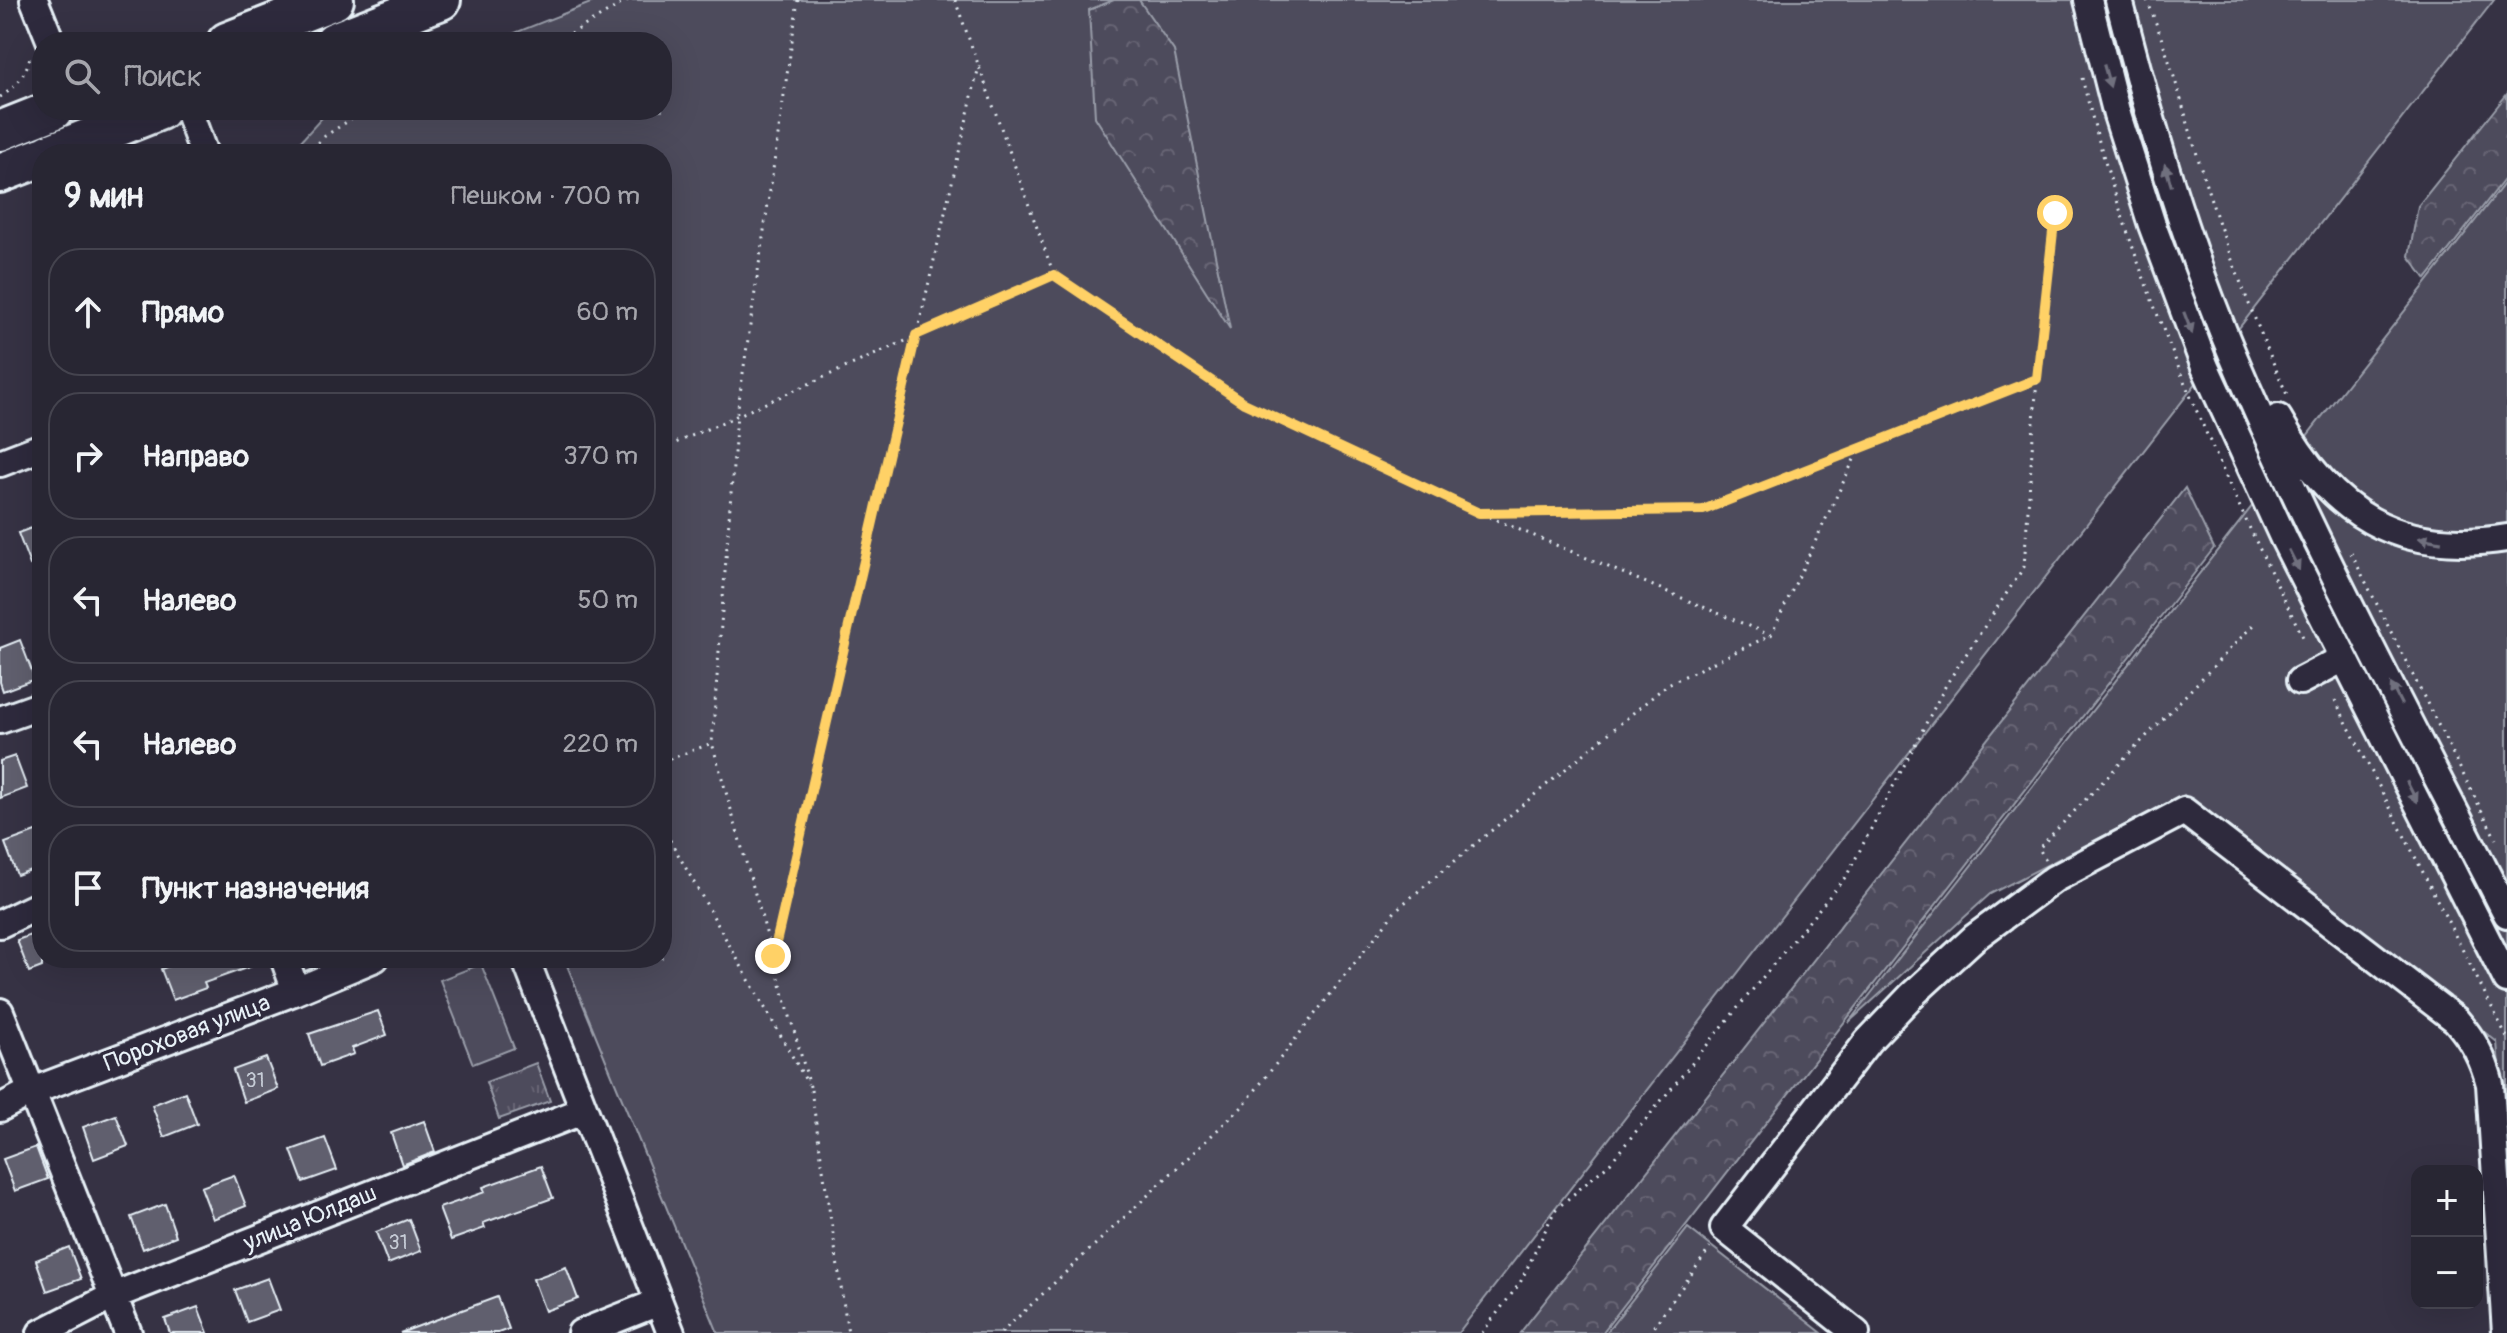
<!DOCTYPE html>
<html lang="ru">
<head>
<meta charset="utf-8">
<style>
  body { margin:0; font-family:Pangolin,sans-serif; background:#302e3b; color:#f1f3f6 }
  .controls { position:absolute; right:24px; bottom:24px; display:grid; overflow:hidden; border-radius:16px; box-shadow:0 8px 32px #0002 }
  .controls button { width:72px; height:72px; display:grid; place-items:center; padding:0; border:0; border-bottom:2px solid #44434e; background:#282633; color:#f1f3f6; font:40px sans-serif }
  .stop { position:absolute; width:24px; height:24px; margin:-18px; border:6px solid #ffd166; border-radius:50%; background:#fff }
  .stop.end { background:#ffd166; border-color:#fff; box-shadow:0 2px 8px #0008 }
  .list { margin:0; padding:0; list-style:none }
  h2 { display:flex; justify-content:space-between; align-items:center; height:104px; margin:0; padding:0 32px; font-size:34px }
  h2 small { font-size:26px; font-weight:400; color:#a5a5ac }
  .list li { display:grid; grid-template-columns:52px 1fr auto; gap:24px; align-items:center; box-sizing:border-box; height:128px; margin:0 16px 16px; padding:0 16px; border:2px solid #44434e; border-radius:32px }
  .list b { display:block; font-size:30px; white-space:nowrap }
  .list em { font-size:26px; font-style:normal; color:#a5a5ac }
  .icon { flex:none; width:44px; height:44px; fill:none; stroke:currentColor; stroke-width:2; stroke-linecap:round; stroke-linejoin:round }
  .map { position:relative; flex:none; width:2507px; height:1333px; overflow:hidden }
  .search { position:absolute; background:#282633; box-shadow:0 8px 32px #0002; left:32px; top:32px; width:640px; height:88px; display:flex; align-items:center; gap:20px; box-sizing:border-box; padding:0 28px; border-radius:32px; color:#a5a5ac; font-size:30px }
  .panel { position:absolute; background:#282633; box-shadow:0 8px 32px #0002; left:32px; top:144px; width:640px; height:824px; border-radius:32px }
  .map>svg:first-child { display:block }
</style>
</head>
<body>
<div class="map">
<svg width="2507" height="1333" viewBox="0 0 2507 1333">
  <defs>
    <pattern id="forest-crowns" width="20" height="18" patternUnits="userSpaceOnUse" patternTransform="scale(2)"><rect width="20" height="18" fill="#4d4b5c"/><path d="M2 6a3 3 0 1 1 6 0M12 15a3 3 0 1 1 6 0" fill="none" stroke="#676574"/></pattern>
    <pattern id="park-tufts" width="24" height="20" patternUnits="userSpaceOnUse" patternTransform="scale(2)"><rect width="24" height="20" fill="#4d4b5c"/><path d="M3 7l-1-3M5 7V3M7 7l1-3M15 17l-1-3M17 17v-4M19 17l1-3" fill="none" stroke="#676574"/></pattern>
  </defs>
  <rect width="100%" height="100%" fill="#363244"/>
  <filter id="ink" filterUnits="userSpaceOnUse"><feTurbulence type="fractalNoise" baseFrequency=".0125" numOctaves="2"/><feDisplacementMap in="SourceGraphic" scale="16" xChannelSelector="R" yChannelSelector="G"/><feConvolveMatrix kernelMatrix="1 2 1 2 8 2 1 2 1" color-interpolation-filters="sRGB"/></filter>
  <g filter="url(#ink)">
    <path fill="#4d4b5c" stroke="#9a9eaa" stroke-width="2" d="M598,0H2494L1458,1333H718L564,958H662V154H289L329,110H662V42H492Z
      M2507,180V1165L2497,1042L2184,795L1990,894L1848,1023Z
      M481,964L514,1048L473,1064L440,980Z
      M1688,1228L1822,1333H1606Z"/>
    <path fill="url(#forest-crowns)" stroke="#9a9eaa" stroke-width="2" d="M1114,0H1139L1174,51L1230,329L1095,117L1089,10Z
      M2507,94V176L2426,279L2409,256L2418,206Z
      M2185,488L2214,548L1602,1333H1520Z"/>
    <path fill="url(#park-tufts)" stroke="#9a9eaa" stroke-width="2" d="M536,1063L550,1101L499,1119L486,1082Z"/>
    <path fill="#605e6e" stroke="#e8f1f8" stroke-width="2" d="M42,524V560L30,565L18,533Z
      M20,640L35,679L3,691L0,682V648Z
      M15,756L27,788L0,798V761Z
      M38,831L42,841V866L17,875L5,843Z
      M42,931V967L29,972L17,940Z
      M190,958H268L269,960L204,983L206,988L173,1000L161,969Z
      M378,1011L387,1035L352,1048L354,1054L320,1066L309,1034Z
      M266,1058L278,1089L244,1102L233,1070Z
      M185,1092L197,1124L164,1137L152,1105Z
      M116,1115L128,1146L94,1159L83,1127Z
      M424,1121L435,1152L402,1165L391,1133Z
      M325,1138L337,1170L303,1182L291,1150Z
      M36,1147L48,1179L15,1191L3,1159Z
      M541,1166L553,1198L483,1223L485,1228L451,1240L439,1208L485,1192L483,1187Z
      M234,1175L246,1206L213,1219L201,1187Z
      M165,1204L176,1236L143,1249L131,1217Z
      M409,1219L421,1251L388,1264L376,1232Z
      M69,1247L81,1279L47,1291L36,1260Z
      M566,1267L578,1299L545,1311L533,1279Z
      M268,1278L280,1310L247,1322L235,1290Z
      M497,1297L509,1329L498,1333H400Z
      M198,1307L208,1333H170L165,1319Z"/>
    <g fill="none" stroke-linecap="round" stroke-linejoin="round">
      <defs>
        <path id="minor" d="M34,0L51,42
          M2088,0L2117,115L2152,225L2205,367L2284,539L2507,980
          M2119,0C2150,122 2185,242 2234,358C2315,548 2414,730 2507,914
          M188,110L204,154
          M2278,418C2331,513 2396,556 2507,538
          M0,463L42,447
          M2300,681L2344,658
          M0,720L42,705
          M0,924L42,904
          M284,958L296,991
          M525,958L671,1333
          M0,1012L128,1333
          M0,1108L30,1092L296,991L375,958
          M41,1333L113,1296L582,1111
          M581,1333L659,1302
          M1856,1333L1724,1228L1868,1041L1912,995L1974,938L2054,879L2184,811L2456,1020C2474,1041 2483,1058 2490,1084L2506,1333"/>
        <path id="highway" d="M227,42L334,0
          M334,42L441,0
          M0,131L53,110
          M49,154L160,110
          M0,173L42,157"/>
      </defs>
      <use href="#minor" stroke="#e8f1f8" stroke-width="32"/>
      <use href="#highway" stroke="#e8f1f8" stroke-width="44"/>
      <path stroke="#e8f1f8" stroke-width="3" stroke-dasharray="2 6" stroke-linecap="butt" d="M798,0L737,414L712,743L811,1090
        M955,0L1054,275L1244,403L1479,513L1703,510L2037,379
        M2147,0C2174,66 2190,136 2212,203C2234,269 2260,333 2288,397
        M557,42L628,0
        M2082,78C2131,275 2213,458 2304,639
        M0,97C18,86 26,74 31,53
        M307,154L325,136L365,110
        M662,449L1054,275
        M1482,514L1770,635
        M2351,553L2496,839
        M2335,700L2507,1037
        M662,762L712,743
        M662,826L808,1084
        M2045,860L2039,848L2254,624
        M773,955L979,66
        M811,1090L848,1333
        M1001,1333L1243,1106L1397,909L1668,684L1771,635L1858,451
        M1482,1333L1520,1283L1555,1210L1610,1163L1847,875L1947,683L2024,567L2039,349L2055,213
        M1649,1333L1710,1248"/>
      <use href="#minor" stroke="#2f2a3d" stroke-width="26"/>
      <use href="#highway" stroke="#2f2a3d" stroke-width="38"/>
    </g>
    <defs><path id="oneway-solid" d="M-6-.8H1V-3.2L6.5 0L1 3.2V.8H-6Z" transform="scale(2)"/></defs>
    <g fill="#70707e">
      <use href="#oneway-solid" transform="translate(2107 76) rotate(74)"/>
      <use href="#oneway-solid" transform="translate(2168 175) rotate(-107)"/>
      <use href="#oneway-solid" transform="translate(2188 323) rotate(69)"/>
      <use href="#oneway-solid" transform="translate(2430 540) rotate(-170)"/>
      <use href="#oneway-solid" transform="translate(2294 560) rotate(63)"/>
      <use href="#oneway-solid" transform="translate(2396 694) rotate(-117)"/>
      <use href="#oneway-solid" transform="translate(2412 792) rotate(63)"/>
    </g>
  </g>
  <g fill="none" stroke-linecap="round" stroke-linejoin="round" filter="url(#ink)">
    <path stroke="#ffd166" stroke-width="10" d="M773,956L916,335L1054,275L1244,403L1479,513L1703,510L2037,379L2055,213"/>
  </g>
  <g text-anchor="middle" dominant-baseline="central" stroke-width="6" stroke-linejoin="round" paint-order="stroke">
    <g font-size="20" fill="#c6ccd6">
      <text x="255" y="1080">31</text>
      <text x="398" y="1242">31</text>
    </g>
    <g font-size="24" fill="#e8f1f8" stroke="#2f2a3d">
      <text transform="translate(187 1033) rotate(-21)">Пороховая улица</text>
      <text transform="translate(310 1218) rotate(-22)">улица Юлдаш</text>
    </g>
  </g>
</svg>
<div class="controls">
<button>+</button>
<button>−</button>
</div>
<div class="stop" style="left:2055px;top:213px"></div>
<div class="stop end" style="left:773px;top:956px"></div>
<div class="search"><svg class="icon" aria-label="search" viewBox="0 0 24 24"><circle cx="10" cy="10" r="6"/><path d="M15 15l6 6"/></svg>Поиск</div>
<section class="panel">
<h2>9 мин<small>Пешком · 700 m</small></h2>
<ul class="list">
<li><svg class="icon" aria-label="ahead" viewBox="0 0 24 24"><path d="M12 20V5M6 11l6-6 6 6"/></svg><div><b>Прямо</b></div><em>60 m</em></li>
<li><svg class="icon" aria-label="right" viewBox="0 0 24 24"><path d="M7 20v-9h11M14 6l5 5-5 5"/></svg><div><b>Направо</b></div><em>370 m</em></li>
<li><svg class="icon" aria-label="left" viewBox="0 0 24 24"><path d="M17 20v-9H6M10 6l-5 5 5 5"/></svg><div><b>Налево</b></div><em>50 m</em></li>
<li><svg class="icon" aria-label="left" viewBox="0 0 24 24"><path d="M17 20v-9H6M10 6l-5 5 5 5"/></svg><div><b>Налево</b></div><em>220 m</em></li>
<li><svg class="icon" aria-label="arrive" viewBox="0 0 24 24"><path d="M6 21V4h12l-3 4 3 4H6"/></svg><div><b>Пункт назначения</b></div></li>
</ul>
</section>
</div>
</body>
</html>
